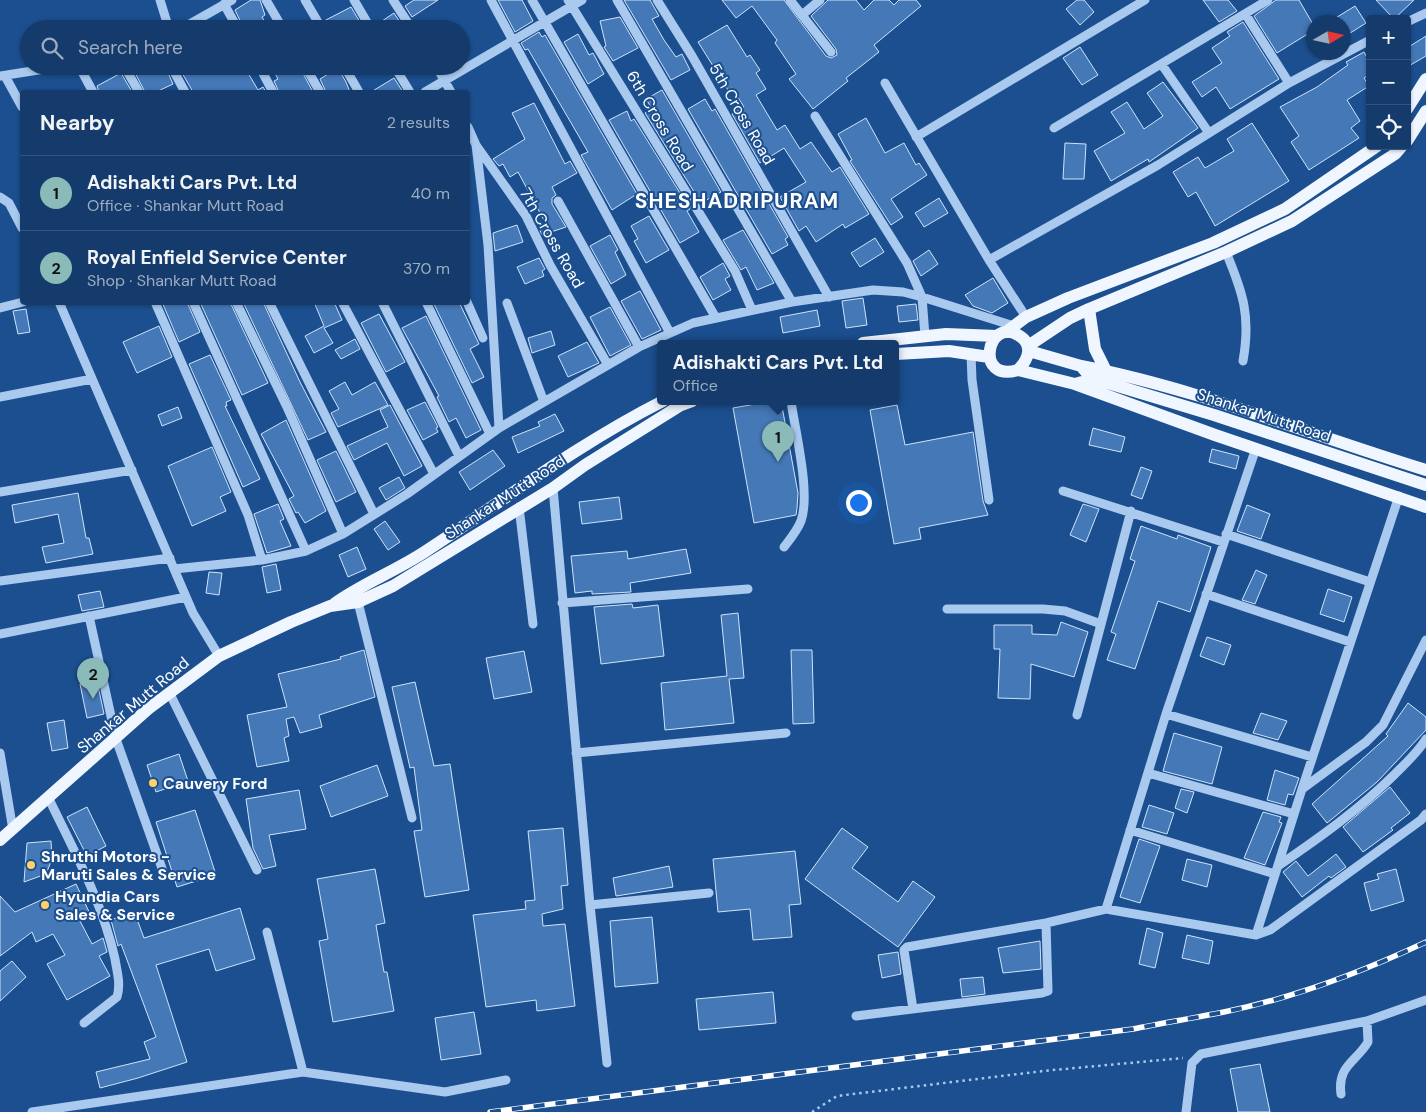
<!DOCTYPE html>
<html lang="en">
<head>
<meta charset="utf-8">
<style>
  body { margin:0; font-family:"DM Sans",sans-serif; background:#214673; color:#f1f3f6 }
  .controls { position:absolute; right:15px; top:15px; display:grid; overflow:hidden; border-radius:5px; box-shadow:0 1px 4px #0004 }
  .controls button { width:45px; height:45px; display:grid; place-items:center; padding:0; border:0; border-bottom:1px solid #33557e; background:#143b6b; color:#f1f3f6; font:25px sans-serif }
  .compass { position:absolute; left:1306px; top:15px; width:45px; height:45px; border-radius:50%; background:#143b6b; box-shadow:0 1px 4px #0004; rotate:81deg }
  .you { position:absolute; left:858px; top:502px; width:18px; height:18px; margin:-12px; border:4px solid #fff; border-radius:50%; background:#1a73e8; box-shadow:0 0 0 8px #1a73e833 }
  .badge { display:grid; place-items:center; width:32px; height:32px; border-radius:50%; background:#8bbbb9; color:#111; font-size:16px; font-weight:700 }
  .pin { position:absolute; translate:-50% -41px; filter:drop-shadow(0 1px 2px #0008) }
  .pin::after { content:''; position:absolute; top:26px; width:18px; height:15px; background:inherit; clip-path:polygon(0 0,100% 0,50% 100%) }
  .popup { position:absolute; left:657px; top:340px; width:242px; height:65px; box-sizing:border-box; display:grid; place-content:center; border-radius:5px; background:#143b6b; filter:drop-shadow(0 1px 4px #0005); font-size:16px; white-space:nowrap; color:#9dadc1 }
  .popup b { font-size:19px; color:#f1f3f6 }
  .popup::after { content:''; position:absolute; left:50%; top:100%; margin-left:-10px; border:10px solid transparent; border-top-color:#143b6b }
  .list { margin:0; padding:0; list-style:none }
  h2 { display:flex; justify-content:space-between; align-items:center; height:65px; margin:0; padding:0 20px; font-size:21px }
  h2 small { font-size:16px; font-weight:400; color:#9dadc1 }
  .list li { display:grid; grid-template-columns:32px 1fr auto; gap:15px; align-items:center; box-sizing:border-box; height:75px; padding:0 20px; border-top:1px solid #33557e }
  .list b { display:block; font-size:19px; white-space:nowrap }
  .list p { margin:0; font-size:16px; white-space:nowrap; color:#9dadc1 }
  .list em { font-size:16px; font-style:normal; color:#9dadc1 }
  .icon { flex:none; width:28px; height:28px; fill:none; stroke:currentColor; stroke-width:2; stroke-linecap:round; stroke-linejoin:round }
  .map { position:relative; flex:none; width:1426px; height:1112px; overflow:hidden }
  .search { position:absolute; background:#143b6b; box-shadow:0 1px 4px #0004; left:20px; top:20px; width:450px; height:55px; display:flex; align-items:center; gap:12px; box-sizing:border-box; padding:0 18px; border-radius:28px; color:#9dadc1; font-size:19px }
  .panel { position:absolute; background:#143b6b; box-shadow:0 1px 4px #0004; left:20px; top:90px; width:450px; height:215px; border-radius:5px }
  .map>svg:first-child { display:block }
</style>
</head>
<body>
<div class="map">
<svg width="1426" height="1112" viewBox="0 0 1426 1112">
  <rect width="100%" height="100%" fill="#1b4f8f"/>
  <path fill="#4478b7" stroke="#cfe3fa" d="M251,0H260L265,15L262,17L269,29H244L235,10Z
    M414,0H438L412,17L405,6Z
    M498,0H522L533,21L515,32Z
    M624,0H650L659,16L652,19L664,40L676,57L682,54L690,70L671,80Z
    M722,0H784L826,56L831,58L837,55L836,49L811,16L828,0H856L864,10L874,0H889L894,5L899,0H916L921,6L874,45L879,52L846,78L848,81L813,109L789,79L796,74L775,43L777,40L752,6L736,18Z
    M1077,0H1084L1094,12L1080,25L1066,9Z
    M1203,0H1228L1237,11L1219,22Z
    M1276,0H1299L1314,26V30L1277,53L1254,16Z
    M1376,0H1414L1394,19Z
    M1355,6L1366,23L1344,37V22H1329Z
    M351,7L364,29H328L324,21Z
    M394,13L402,25L397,29H377L376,25Z
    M620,17L638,48L613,61L604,47L606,46L600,21Z
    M1243,22L1279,79L1230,109L1216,87L1202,97L1192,82L1222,63L1212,48L1230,36L1227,32Z
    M727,25L747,57L750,55L760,70L756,73L766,89L756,95L777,130L785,125L800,149L811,142L832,172L840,167L869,214L845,228L843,224L816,242L806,226L799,231L780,197L806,182L784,148L760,163L732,114L744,107L732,88L728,90L698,42Z
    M539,32L542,37L545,35L637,194L612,210L581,155L588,152L528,49L525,50L521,43Z
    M578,34L589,55L593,53L604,74L588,84L564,42Z
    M1426,36V56L1407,67V48Z
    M1080,47L1098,75L1082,85L1063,58Z
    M1364,52L1370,63V74L1364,78L1369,86L1347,100L1360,121L1351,128L1359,138L1309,170L1291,142L1299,136L1280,107L1317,87L1348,65L1346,62Z
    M144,66H165L173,84L156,92H145L134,71Z
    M178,66H244L258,90L263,87L266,92H193Z
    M271,66H299L313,92H279L274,81L278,79Z
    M338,68L346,82L350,92H326L320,79Z
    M121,73L131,90L127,92H99L97,86Z
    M394,78L403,92H371Z
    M1163,82L1198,128L1149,162L1148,159L1111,181L1094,151L1125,133L1111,112L1127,102L1144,129L1163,116L1147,93Z
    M662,90L721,192L701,203L645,113L652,109L646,99Z
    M705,99L712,111L715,109L788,237L785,239L788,245L772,254L688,109Z
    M534,103L565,164L570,161L577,173L552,187L556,195L552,198V204L566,227L542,235L539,228L546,224L518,172L510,177L503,164L499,166L493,159L525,139L512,113Z
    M627,111L631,121L634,119L690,209L687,211L699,232L680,243L609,120Z
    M866,118L885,153L904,143L916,165L919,163L927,175L891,199L903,217L891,225L850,161L852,160L838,134Z
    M1252,123L1289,181L1215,226L1196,192L1188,197L1173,172L1198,157L1205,168L1234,151L1227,139Z
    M1065,143L1086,144L1084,179H1063Z
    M939,198L948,213L924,227L915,213Z
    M649,216L669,250L646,263L634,241L638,239L631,226Z
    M517,225L523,242L495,251L493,233Z
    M743,230L774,283L757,290L746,267L741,270L723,240Z
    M610,235L618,250L615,252L626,275L611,284L590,246Z
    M875,238L884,252L860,267L851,253Z
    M929,250L938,264L921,276L913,261Z
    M539,258L545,269L542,271L544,276L525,284L517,267Z
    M723,263L730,276L725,279L731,290L713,300L700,277Z
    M993,278L1008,303L992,313L973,306L965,295Z
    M640,291L661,330L642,339L621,301Z
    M863,298L867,325L846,328L842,301Z
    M162,302H187L200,332L179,342Z
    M200,302H230L268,383L242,395Z
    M243,302H263L300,382L326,432L308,440Z
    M314,302H334L342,320L324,328L333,343L314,353L305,336L324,326Z
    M433,302H459L479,344L470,349L484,377L472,383Z
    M916,304L918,320L899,322L897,306Z
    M610,307L631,345L610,356L590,317Z
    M26,309L30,332L18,334L13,311Z
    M817,310L820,326L783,333L780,317Z
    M379,314L405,362L386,372L361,323Z
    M426,316L481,430L466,438L456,418L449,422L437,397L439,396L402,328Z
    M159,326L172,357L137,373L123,342Z
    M551,331L555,345L532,353L528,338Z
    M355,339L360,349L341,359L335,350Z
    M587,342L599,363L568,377L558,356Z
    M210,355L231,400L226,402L227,406H225L260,479L243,487L189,364Z
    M345,382L352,395L375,382L388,405L338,427L331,413L339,409L329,391Z
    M773,401H781L798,493L797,508L796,515L754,523L733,408Z
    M425,402L438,427L436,428L438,432L423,440L407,410Z
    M390,405L422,466L404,476L387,443L354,460L347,446L388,427L380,410Z
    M897,405L905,445L973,432L983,501L988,515L919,528L921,539L894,544L870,410Z
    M178,407L182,418L162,426L158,415Z
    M555,414L564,431L518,453L512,437L540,426L538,422Z
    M286,420L326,511L305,523L298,512L296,513L289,499L294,496L261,434Z
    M1093,428L1125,437L1121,452L1089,445Z
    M212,447L231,492L220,497L226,511L192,526L168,466Z
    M1212,449L1239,456L1236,469L1209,462Z
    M493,450L505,466L470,490L459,472Z
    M336,451L356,492L336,502L317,460Z
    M1141,467L1152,471L1142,499L1131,495Z
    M399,477L405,488L386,500L379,488Z
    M78,493L86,538H89L93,554L46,563L42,547L64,543L58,514L15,523L12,505Z
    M619,497L622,519L582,524L579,502Z
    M278,504L284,519L280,521L291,546L267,553L254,514Z
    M1083,504L1099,509L1086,542L1070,535Z
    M1247,505L1270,514L1261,539L1237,531Z
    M385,521L400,542L388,550L374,529Z
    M1141,526L1177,539L1178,535L1211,547L1190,612L1158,601L1135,669L1107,660L1116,634L1111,632L1135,561L1130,559Z
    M357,547L366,569L348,577L339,555Z
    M686,549L691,573L630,583L631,592L592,594V591L575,593L571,556L627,551L628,559Z
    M276,564L281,590L267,593L262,567Z
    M1256,570L1267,575L1255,604L1242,600Z
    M209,572L222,573L219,595L206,593Z
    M1328,589L1352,597L1344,622L1320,614Z
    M100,591L104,607L82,611L78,595Z
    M632,604L633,608L658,605L664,656L601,664L594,607Z
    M738,613L744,678L729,679L734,723L665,730L661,683L727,676L721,615Z
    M1061,622L1088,632L1074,677L1031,664L1030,699L998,698L1000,649H994V625H1032V634L1057,635Z
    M1207,637L1231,645L1224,665L1200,656Z
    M364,650L375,697L319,715L322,727L300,733L294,717L286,719L289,736L284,738L289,761L257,767L247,715L287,707L278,674L341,659L340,657Z
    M791,650H812L814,723L793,724Z
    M524,651L532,692L494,699L486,658Z
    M97,681L104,714L87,718L80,684Z
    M415,682L434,766L450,764L469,890L425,897L414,831L422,830L414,767L410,768L392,687Z
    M1408,703L1426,717V730L1377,782L1327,823L1312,804L1388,736L1386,734Z
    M1261,713L1287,721L1278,740L1253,733Z
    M64,720L68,748L52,751L47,723Z
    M1174,733L1222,747L1212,784L1163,771Z
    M179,754L188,781L156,792L147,765Z
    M377,765L388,796L331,817L320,786Z
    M1275,770L1299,778L1293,795L1288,794L1285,805L1267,800Z
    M1390,787L1410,813L1391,828L1393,830L1363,852L1343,827Z
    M1181,789L1194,792L1187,813L1175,808Z
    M299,790L306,829L269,835L276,866L263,869L253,848L246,799Z
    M1149,805L1174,813L1167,834L1142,827Z
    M87,807L106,846L87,856L67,817Z
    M195,810L216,875L177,887L156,822Z
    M1263,812L1281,817L1279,822L1282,823L1265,865L1244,858Z
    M563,828L568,885L561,886L563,909L542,914L543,926L565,924L575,1006L537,1011L536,1000L486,1007L473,915L526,909L525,901L535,900L528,831Z
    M842,828L868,847L852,868L898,902L913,881L935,897L898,947L805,879Z
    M1139,839L1160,846L1140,903L1120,897Z
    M51,841L52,859L46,874L24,882L27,843Z
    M795,851L801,904L789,905L792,937L753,940L750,909L718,912L713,859Z
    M1336,854L1346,867L1331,878L1329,876L1302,897L1283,872L1296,861L1308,876Z
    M1187,859L1212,865L1207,887L1182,880Z
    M669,866L673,887L616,896L613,878Z
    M375,869L385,923L376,925L384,972H387L394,1011L333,1022L319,941L328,939L317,879Z
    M1396,869L1404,901L1371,911L1364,883L1379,879L1377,874Z
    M76,884L91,916L80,921L92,944L103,938L107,952L99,956L110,976L67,1000L47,964L65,955L53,934L36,942L32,932L0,956V896L15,912Z
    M240,908L255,959L216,971L209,949L156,965L187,1062L138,1078L100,1088L96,1072L150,1059L144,1042L156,1037L121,944L118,946L111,920L134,911L144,938Z
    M652,917L658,983L615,987L610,921Z
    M1147,928L1163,933L1155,968L1139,964Z
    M1187,935L1213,941L1209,964L1182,958Z
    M1040,941L1041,969L1003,973L998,948Z
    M898,952L901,974L882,978L878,955Z
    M12,961L26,977L0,1001V971Z
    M983,977L985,994L962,997L960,979Z
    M773,992L776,1023L699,1030L696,999Z
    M474,1012L481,1054L441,1060L435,1018Z
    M1260,1064L1270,1112H1238L1230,1069Z"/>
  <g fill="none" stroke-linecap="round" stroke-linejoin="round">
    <path stroke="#a9c9ee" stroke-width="2.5" stroke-dasharray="2.5 4" stroke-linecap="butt" d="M812,1112L837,1096L1043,1071L1183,1058"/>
    <path stroke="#a9c9ee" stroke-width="9" d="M160,0L169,29
      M266,0L283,29
      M305,0L322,29
      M354,0L371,29
      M393,0L412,29
      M491,0L670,333
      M532,0L716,318
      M568,0L735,271L752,310
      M617,0L792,302
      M657,0L692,56L829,297
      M790,0L831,52
      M224,4L238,29
      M802,15L820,0
      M1246,15L1289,83
      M1407,22L1426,13
      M181,29L232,0
      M1162,65L1209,133
      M79,66L93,92
      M124,66L139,92
      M171,66L185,92
      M259,66L273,92
      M305,66L320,92
      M344,66L359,92
      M394,66L410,92
      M436,66L451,92
      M0,76L64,66
      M5,76L22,107
      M885,83L989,260L1026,317
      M425,92L582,0
      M815,116L907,263L922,297L925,336
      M468,127L476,145L526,216L550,265L608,365
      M1054,128L1268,0
      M916,137L1145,0
      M476,145L488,245L499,428
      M0,197L9,203L22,228
      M558,201L639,347
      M1226,252C1243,293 1251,316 1243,361
      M989,260L1158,165L1289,83L1370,40
      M59,302L193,613L219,656
      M155,302L248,515L262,560
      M193,302L306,551
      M236,302L287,407L343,534
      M269,302L374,514
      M342,302L434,474
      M382,302L459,456
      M426,302L490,434
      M467,302L483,338
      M507,303L544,402
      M0,308L23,302
      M971,354L972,380L989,500
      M0,397L92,379
      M553,488L590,905L607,1063
      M1063,491L1223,542
      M0,492L132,470
      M519,507L533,624
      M1226,534L1370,582
      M784,547C791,538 797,531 801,521C811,493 795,431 791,401
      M174,569L262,560L306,551L343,534L407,494L499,428L639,347L693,323L792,302L873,290L903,292L922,297L1014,326
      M0,581L170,558
      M1206,594L1350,642
      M358,602L412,818
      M562,603L748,589
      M947,609H1043L1065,611L1101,624
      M89,616L116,739L164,874
      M0,634L186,597
      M169,692L257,870
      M1166,714L1312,757
      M1077,715L1131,511
      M0,753L13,830
      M576,753L786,733
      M1148,773L1294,814
      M1302,789L1366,742L1383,725L1426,640
      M49,799C74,851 102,901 115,959C117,972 121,984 117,997L84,1023
      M1130,830L1275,874
      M1278,866C1319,838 1360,809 1395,774C1406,763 1418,752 1426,739
      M590,905L709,893
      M1106,909L1166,714L1256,448
      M267,932L303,1072
      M1256,935L1302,789L1399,496
      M913,1009L904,950L907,947L1046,923L1106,909L1256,935L1270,930L1421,820L1426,814
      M856,1016L1042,993L1048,991L1046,923
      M1341,1094C1337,1066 1356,1062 1368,1042L1367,1021
      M32,1112L303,1072L445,1092L506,1080
      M1186,1112L1192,1063L1201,1054L1367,1021L1426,1000"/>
    <path stroke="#f0f6ff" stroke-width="12" d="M1407,109L1426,79
      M1407,141L1426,111
      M1089,309L1095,349L1106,371
      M1006,332L1026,317L1068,298L1213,243L1285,209L1377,146
      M863,343L946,334L997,336
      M1028,346L1070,318L1089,309L1226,252L1292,221L1395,154L1402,146
      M1029,351L1081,366L1091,378L1214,415L1426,485
      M896,354L949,351L989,357
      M1081,366C1199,389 1311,435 1426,470
      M1018,370C1029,359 1034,344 1018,335C987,317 974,383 1018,370L1075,384L1082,382
      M1075,384L1215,435L1426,507
      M334,604C363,583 396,571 426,551C504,500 580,443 663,401
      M0,840L148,709L219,656L291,622L330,606L358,602L393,586L553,488L585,465L681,405L692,401"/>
    <defs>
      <path id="rail" d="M490,1112L1133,1029C1163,1023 1194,1018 1224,1012C1294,998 1362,972 1426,942"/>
    </defs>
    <use href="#rail" stroke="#fff" stroke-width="5.5"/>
    <use href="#rail" stroke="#1b4f8f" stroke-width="4" stroke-dasharray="11" stroke-linecap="butt"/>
  </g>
  <g fill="#ffd166" stroke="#1b4f8f" stroke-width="2">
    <circle cx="153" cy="783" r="5"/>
    <circle cx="31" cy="865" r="5"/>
    <circle cx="45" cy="905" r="5"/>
  </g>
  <g text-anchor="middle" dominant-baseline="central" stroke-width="4" stroke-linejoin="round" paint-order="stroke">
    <g font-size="16" fill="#fff" stroke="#1b4f8f">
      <text transform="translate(742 114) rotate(60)">5th Cross Road</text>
      <text transform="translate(660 121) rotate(59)">6th Cross Road</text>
      <text transform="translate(552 238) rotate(60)">7th Cross Road</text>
      <text transform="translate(1264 415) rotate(18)">Shankar Mutt Road</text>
      <text transform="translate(505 497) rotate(-33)">Shankar Mutt Road</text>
      <text transform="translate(133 705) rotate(-40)">Shankar Mutt Road</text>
    </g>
    <g font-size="16" font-weight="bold" fill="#fff" stroke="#1b4f8f" text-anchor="start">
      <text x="163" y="783">Cauvery Ford</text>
      <text x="41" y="856">Shruthi Motors -<tspan x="41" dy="18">Maruti Sales &amp; Service</tspan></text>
      <text x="55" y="896">Hyundia Cars<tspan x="55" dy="18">Sales &amp; Service</tspan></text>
    </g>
    <g font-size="21" font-weight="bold" letter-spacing="1" fill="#fff" stroke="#1b4f8f">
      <text x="737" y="201">SHESHADRIPURAM</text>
    </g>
  </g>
</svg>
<div class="controls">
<button>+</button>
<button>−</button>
<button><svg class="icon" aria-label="locate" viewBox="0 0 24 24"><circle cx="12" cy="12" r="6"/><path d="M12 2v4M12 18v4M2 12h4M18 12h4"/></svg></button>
</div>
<svg class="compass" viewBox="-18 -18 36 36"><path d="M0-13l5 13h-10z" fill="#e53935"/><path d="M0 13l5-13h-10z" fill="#9dadc1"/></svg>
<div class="you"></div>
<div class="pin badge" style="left:778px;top:462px">1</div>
<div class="popup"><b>Adishakti Cars Pvt. Ltd</b>Office</div>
<div class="pin badge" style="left:93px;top:699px">2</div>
<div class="search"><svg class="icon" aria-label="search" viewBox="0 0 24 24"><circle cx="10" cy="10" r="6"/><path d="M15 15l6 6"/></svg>Search here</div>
<section class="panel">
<h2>Nearby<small>2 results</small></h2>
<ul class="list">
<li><span class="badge">1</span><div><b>Adishakti Cars Pvt. Ltd</b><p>Office · Shankar Mutt Road</p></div><em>40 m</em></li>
<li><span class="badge">2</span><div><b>Royal Enfield Service Center</b><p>Shop · Shankar Mutt Road</p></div><em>370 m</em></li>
</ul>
</section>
</div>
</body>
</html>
